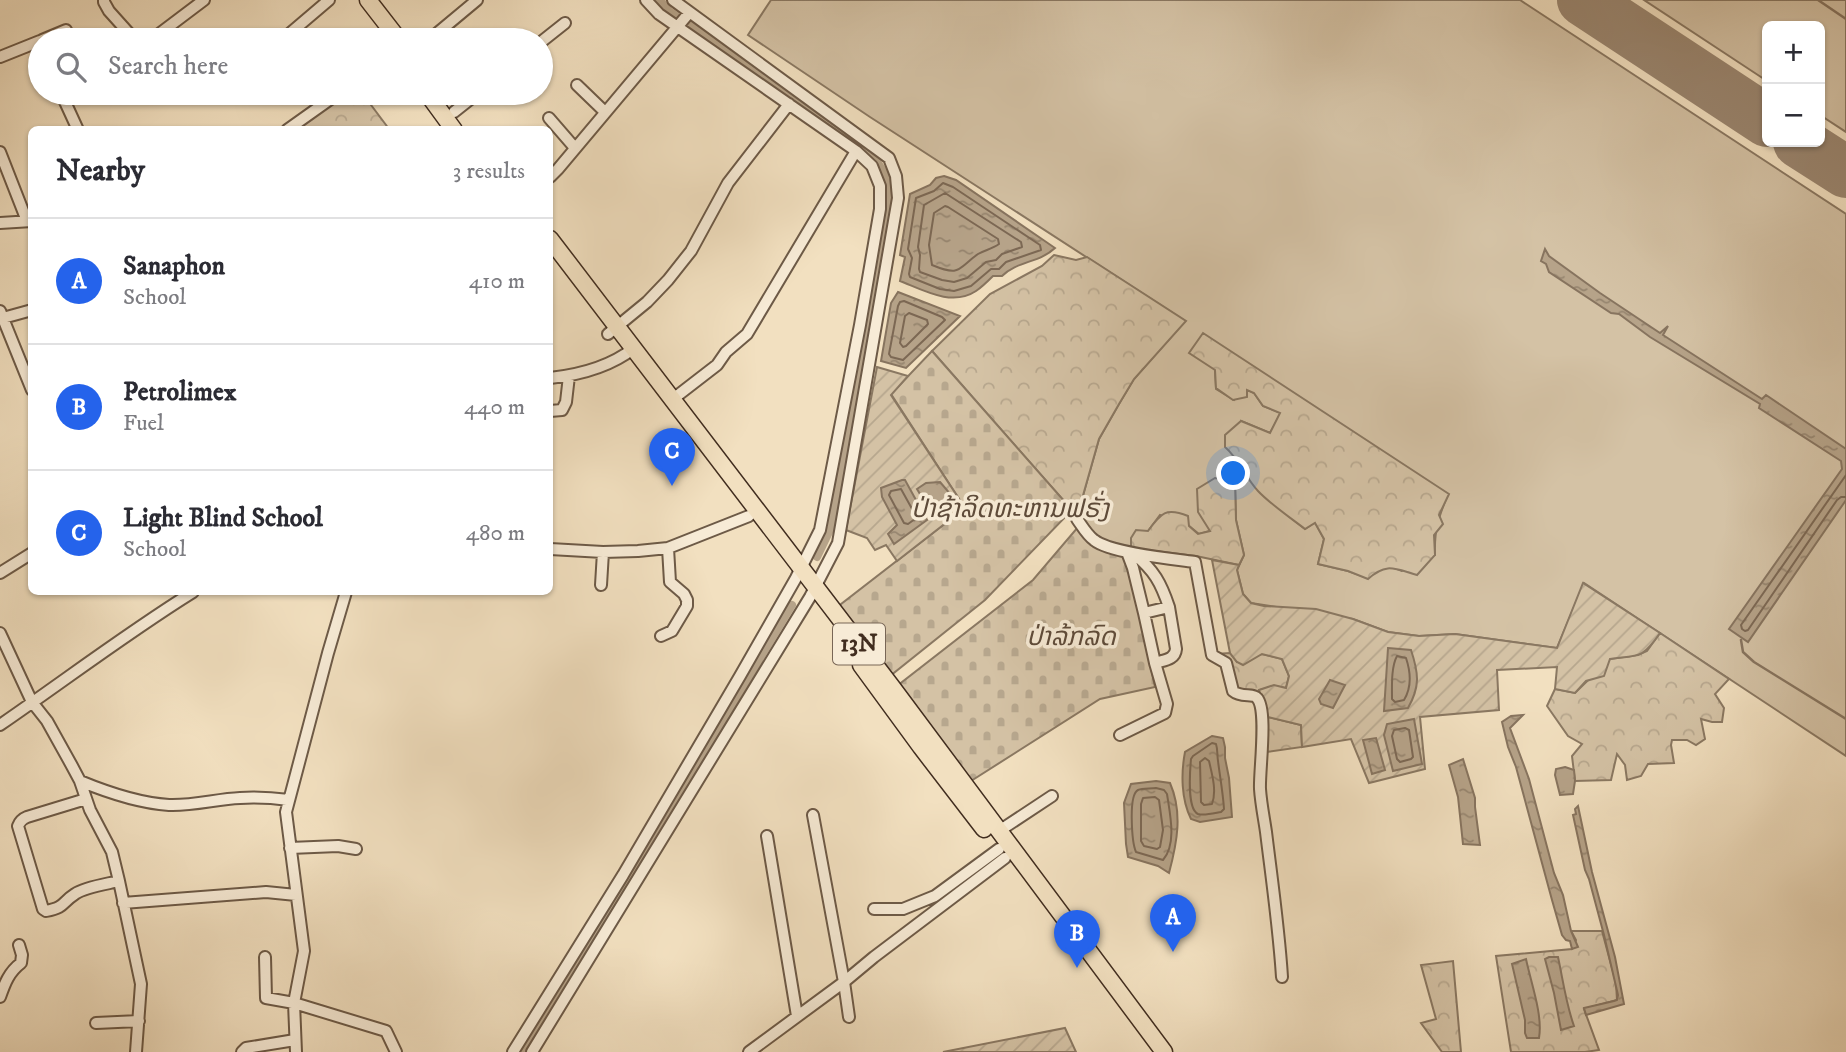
<!DOCTYPE html>
<html lang="en">
<head>
<meta charset="utf-8">
<style>
  body { margin:0; font-family:"IM FELL DW Pica","Noto Sans Lao",serif; background:#f7f7f7; color:#2b2b33 }
  .controls { position:absolute; right:21px; top:21px; display:grid; overflow:hidden; border-radius:10px; box-shadow:0 2px 5px #0004 }
  .controls button { width:63px; height:63px; display:grid; place-items:center; padding:0; border:0; border-bottom:2px solid #e1e1e2; background:#fff; color:#2b2b33; font:35px sans-serif }
  .you { position:absolute; left:1234px; top:474px; width:24px; height:24px; margin:-18px; border:5px solid #fff; border-radius:50%; background:#1a73e8; box-shadow:0 0 0 10px #1a73e833 }
  .badge { display:grid; place-items:center; width:46px; height:46px; border-radius:50%; background:#2563eb; color:#fff; font-size:23px; font-weight:700 }
  .pin { position:absolute; translate:-50% -58px; filter:drop-shadow(0 2px 4px #0008) }
  .pin::after { content:''; position:absolute; top:37px; width:24px; height:21px; background:inherit; clip-path:polygon(0 0,100% 0,50% 100%) }
  .list { margin:0; padding:0; list-style:none }
  h2 { display:flex; justify-content:space-between; align-items:center; height:91px; margin:0; padding:0 28px; font-size:30px }
  h2 small { font-size:23px; font-weight:400; color:#7c7c81 }
  .list li { display:grid; grid-template-columns:46px 1fr auto; gap:21px; align-items:center; box-sizing:border-box; height:126px; padding:0 28px; border-top:2px solid #e1e1e2 }
  .list b { display:block; font-size:26px; white-space:nowrap }
  .list p { margin:0; font-size:23px; white-space:nowrap; color:#7c7c81 }
  .list em { font-size:23px; font-style:normal; color:#7c7c81 }
  .icon { flex:none; width:38px; height:38px; fill:none; stroke:currentColor; stroke-width:2; stroke-linecap:round; stroke-linejoin:round }
  .map { position:relative; flex:none; width:1846px; height:1052px; overflow:hidden }
  .search { position:absolute; background:#fff; box-shadow:0 2px 5px #0004; left:28px; top:28px; width:525px; height:77px; display:flex; align-items:center; gap:18px; box-sizing:border-box; padding:0 24px; border-radius:38px; color:#7c7c81; font-size:26px }
  .panel { position:absolute; background:#fff; box-shadow:0 2px 5px #0004; left:28px; top:126px; width:525px; height:469px; border-radius:10px }
  .map>svg:first-child { display:block }
</style>
</head>
<body>
<div class="map">
<svg width="1846" height="1052" viewBox="0 0 1846 1052">
  <defs>
    <pattern id="forest-crowns" width="20" height="18" patternUnits="userSpaceOnUse" patternTransform="scale(1.75)"><rect width="20" height="18" fill="#d4c2a5"/><path d="M2 6a3 3 0 1 1 6 0M12 15a3 3 0 1 1 6 0" fill="none" stroke="#b7a78e"/></pattern>
    <pattern id="cemetery-stones" width="16" height="16" patternUnits="userSpaceOnUse" patternTransform="scale(1.75)"><rect width="16" height="16" fill="#d4c2a5"/><path d="M2 7V4a2 2 0 0 1 4 0v3zM10 15v-3a2 2 0 0 1 4 0v3z" fill="#b7a78e"/></pattern>
    <pattern id="garden-furrows" width="10" height="10" patternUnits="userSpaceOnUse" patternTransform="scale(1.75)"><rect width="10" height="10" fill="#d4c2a5"/><path d="M-1 1l2-2M0 10L10 0M9 11l2-2" fill="none" stroke="#b7a78e"/></pattern>
    <pattern id="water-ripples" width="26" height="14" patternUnits="userSpaceOnUse" patternTransform="scale(1.75)"><rect width="26" height="14" fill="#b6a389"/><path d="M2 4q2-2 4 0t4 0M15 11q2-2 4 0t4 0" fill="none" stroke="#96856f"/></pattern>
  </defs>
  <rect width="100%" height="100%" fill="#f2e0c0"/>
  <filter id="stains"><feTurbulence type="fractalNoise" baseFrequency=".00286" numOctaves="4"/><feColorMatrix values="0 0 0 0 .2 0 0 0 0 .09 0 0 0 0 .02 0 0 0 .5 -.17"/></filter>
  <radialGradient id="worn" r=".72"><stop offset=".6" stop-color="#630" stop-opacity="0"/><stop offset="1" stop-color="#630" stop-opacity=".3"/></radialGradient>
  <path fill="#d4c2a5" stroke="#8a7862" stroke-width="2" fill-rule="evenodd" d="M771,0H1520L1846,214V756L1584,583L1557,648L1455,634L1419,636L1388,632L1353,619L1251,603L1243,594L1237,570L1244,555L1236,520L1235,482L1210,531L1199,534L1189,526L1160,515L1148,531L1131,548L1127,554L1078,527L1069,514L1082,499L1099,439L1119,404L1134,379L1185,321L870,117L748,35ZM1215,370L1448,494C1439,516 1434,530 1435,555L1402,571C1387,564 1380,568 1368,578L1348,571L1318,564L1324,539L1315,522L1305,529C1288,516 1236,474 1235,453C1235,443 1239,431 1241,421L1270,433L1281,413L1263,406L1254,393L1246,389L1234,400L1216,389Z
    M1644,0H1846V132L1820,115V26H1767V81Z"/>
  <path fill="url(#forest-crowns)" stroke="#8a7862" stroke-width="2" d="M345,93H362L389,129L297,130Z
    M1054,255L1076,260L1087,257L1186,321L1134,379L1119,404L1099,439L1082,499L1072,510L932,351L990,294L1042,266Z
    M1203,333L1449,494L1439,515L1443,524L1434,535L1435,555L1417,575C1395,569 1387,562 1368,579L1348,571L1318,564L1324,539L1315,523L1305,529C1292,519 1269,503 1258,491C1245,477 1239,459 1225,447V435L1241,421L1270,433L1280,413L1263,406L1254,393L1247,390V397L1233,400L1216,388L1215,370L1189,353Z
    M1215,478L1235,482L1236,520L1244,555L1239,565L1196,556L1131,548V538L1136,530L1148,531C1161,513 1166,507 1188,516L1189,526L1198,534L1210,531L1198,512L1197,489Z
    M1660,633L1729,679L1715,694L1724,708L1722,722H1712L1701,719L1705,739L1696,745L1687,740H1672L1671,745L1674,763L1648,764L1641,776L1627,780L1625,765L1617,754L1611,780L1575,781L1572,756L1582,744L1568,736L1547,706L1555,689L1575,693L1610,659L1638,655L1647,651Z
    M1230,653L1237,662L1262,654L1282,659L1289,676L1286,688L1274,686L1260,690L1261,695L1236,687L1216,654Z
    M1268,717L1301,725L1302,747L1266,752Z
    M1571,931H1602L1616,983L1617,1000L1584,1009L1599,1050L1585,1052H1511L1496,956L1572,949L1576,940Z
    M1453,961L1461,1052H1442L1421,1023L1436,1019L1421,965Z"/>
  <path fill="url(#cemetery-stones)" stroke="#8a7862" stroke-width="2" d="M932,351L1072,510L985,600L890,676L836,608L965,508L891,394Z
    M1078,527L1127,554L1155,687L1100,699L971,781L897,686L1033,580Z"/>
  <path fill="url(#garden-furrows)" stroke="#8a7862" stroke-width="2" d="M877,367L908,376L891,395L965,508L897,561L886,545L875,550L867,538L846,530Z
    M1212,560L1239,565L1237,570L1243,594L1251,603L1264,606L1316,609L1353,619L1388,632L1419,636L1455,634L1557,648L1583,583L1660,633C1642,659 1640,655 1610,659L1604,676L1586,681L1575,693L1555,689L1557,667L1497,670L1499,710L1420,717L1425,769L1369,783L1351,739L1302,747L1301,725L1268,717L1259,690L1274,685L1286,688L1289,676L1282,659L1262,654L1243,665L1237,662L1230,653Z
    M1065,1028L1076,1052H943Z"/>
  <path fill="url(#water-ripples)" stroke="#87745f" stroke-width="2" d="M944,176L956,180L1055,248C1039,263 1017,261 1002,276H993C988,281 982,287 976,291C952,307 923,290 900,281L905,257L900,255L910,194L930,185L936,178Z
    M1545,249L1549,256L1600,293L1660,333L1668,326L1663,335L1762,399L1766,395L1846,449V500L1748,642L1729,629L1842,469L1841,461L1759,408L1760,404L1650,337L1619,314L1611,313L1549,272L1546,264L1541,261Z
    M898,292L960,316L906,368L881,361L891,303Z
    M902,480H905L927,520L894,544L888,534L897,525L882,497L881,488Z
    M940,482L952,496L951,502L932,514L917,489L926,483Z
    M1388,648L1411,650C1419,674 1420,687 1408,708L1384,711Z
    M1330,680L1345,685L1333,708L1321,704L1319,699Z
    M1523,715L1510,728L1529,779L1554,873L1563,895L1571,931L1578,947L1572,949L1570,941L1566,940L1562,935L1552,900L1516,767L1508,747L1502,722L1511,716Z
    M1414,719L1422,764L1393,771L1384,735L1387,724Z
    M1212,736L1223,738L1225,747V758L1229,778L1232,817L1200,822L1191,819C1181,799 1181,773 1185,752Z
    M1376,738L1385,770L1372,774L1363,740Z
    M1463,759L1475,798V807L1480,845L1463,844L1458,797L1449,765Z
    M1565,767L1574,770L1575,781L1573,794L1560,795L1555,775L1556,769Z
    M1156,781L1170,783C1183,813 1177,843 1169,873L1158,866L1128,857L1126,844L1124,803L1131,784Z
    M1578,806L1592,872L1615,957L1624,1004L1586,1015L1584,1008L1614,1001L1617,1000L1618,995L1604,935L1589,879L1585,870L1573,815L1576,814L1575,809Z
    M1549,957H1558C1563,980 1566,1004 1574,1026L1561,1030L1554,993L1545,959Z
    M1526,959C1531,983 1543,1015 1539,1038H1527L1525,1033V1020L1512,964Z"/>
  <g fill="none" stroke-linecap="round" stroke-linejoin="round">
    <path stroke="#7c6854" stroke-width="2" d="M943,183L953,187L1040,245L1041,250L1006,262L999,269H991L971,286L954,291L940,289L910,277L909,274L912,258L908,249L916,198L934,191Z
      M945,193L1021,242L1022,247L1002,254L996,260L986,262L967,278L954,282L942,280L920,272L919,269L920,255L918,247L924,205Z
      M945,206L948,207L998,239L999,244C992,249 985,250 978,254C957,269 961,277 932,265L929,245L934,213Z
      M904,301L942,317L945,320L903,360L891,357L889,354L898,306L900,302Z
      M909,313L927,320L928,324L906,346L903,347L900,343L905,316Z
      M1846,475L1741,625L1742,629L1745,631L1748,630L1837,500L1841,497H1846
      M901,489L916,516L915,519L908,524L904,523L889,495L891,491Z
      M1397,656L1406,658C1411,673 1412,687 1404,700L1395,702L1392,699C1392,686 1391,667 1397,656Z
      M1405,728L1409,730L1413,757L1411,759L1400,762L1397,759L1392,736L1394,730Z
      M1212,743L1216,744C1218,750 1217,755 1218,761C1220,777 1223,793 1224,809L1221,812C1215,813 1204,816 1198,814C1187,809 1190,770 1191,759L1193,756Z
      M1205,758L1209,761C1212,774 1217,791 1212,804L1204,805L1201,802L1200,762Z
      M1156,788L1164,790L1167,794C1170,814 1177,844 1163,860L1136,852C1132,843 1128,795 1138,790C1143,788 1151,789 1156,788Z
      M1155,797L1159,800L1163,830L1160,847L1157,849L1144,846L1141,841V804L1143,798Z"/>
    <path stroke="#87745f" stroke-width="2.5" d="M1818,0L1846,19
      M1741,640L1743,652L1754,662L1846,719"/>
    <path stroke="#b6a389" stroke-width="8" d="M660,0L669,11L863,145C887,172 890,178 887,214L831,528L817,557
      M523,1052L792,605"/>
    <path stroke="#9a8670" stroke-width="52" d="M1583,0L1767,121
      M1799,142L1846,172"/>
    <defs>
      <path id="minor" d="M104,0V2L109,11L135,40
        M42,40L66,30
        M151,40L204,0
        M282,40L329,0
        M429,40L477,0
        M541,42L565,23
        M0,57L40,41
        M577,85L605,112
        M61,93L78,130
        M454,112L478,93
        M549,118L575,148
        M287,130L339,93
        M0,152L27,221
        M550,177L558,169L689,13
        M0,223L32,221
        M0,311L32,390
        M3,318L32,310
        M608,334L647,302L668,280L691,251L728,183L789,104
        M550,378C578,375 610,367 634,348
        M673,399L717,365L726,352L747,334L856,151
        M550,411L562,410L566,402L569,376
        M1077,519C1082,526 1087,535 1094,540C1110,553 1172,559 1195,562L1212,655L1226,663L1233,691C1241,698 1253,693 1257,698C1268,710 1259,772 1260,789C1261,804 1264,818 1266,832C1272,881 1279,929 1282,977
        M550,549L603,552L638,551L668,548L749,516
        M1127,552L1133,568L1144,613L1169,607C1161,583 1154,570 1134,554
        M0,573L32,553
        M601,585L603,552
        M1144,613L1155,663C1164,660 1175,660 1176,649L1169,607
        M0,633L32,702L47,721L72,766L80,781L90,810L112,852L119,881L141,984L136,1052
        M661,636L672,631L687,606V600L684,594L670,582L668,548
        M0,725C64,681 127,633 193,592
        M1120,735L1165,713L1167,704L1155,663
        M80,781C109,793 138,803 169,805C193,806 217,799 240,798C256,797 273,798 289,800
        M86,799L27,817C22,819 20,821 18,826L43,909L46,911C66,907 61,903 75,894C85,887 107,884 119,881
        M813,815L844,982L849,1017
        M999,831L1052,796
        M767,836L797,1016
        M290,848L338,846L356,849
        M123,903L266,892L296,895
        M874,909H903L935,896L999,849
        M265,957L266,998L294,1003L386,1031L396,1052
        M0,997C5,983 9,972 21,963L22,955L19,945
        M96,1023L139,1021
        M242,1052L246,1048L295,1040
        M296,1052L294,1003L304,951L286,812L328,653L346,592
        M513,1052L623,875L740,676L796,578L820,530L860,325L880,209V186L872,166L856,151L659,14L646,0
        M532,1052L810,597L838,543L898,198L896,176L889,158L673,0
        M749,1052L844,982L874,957L1005,858"/>
      <path id="highway" d="M368,0L399,40
        M427,93L454,130
        M550,239L892,687L1164,1052
        M861,665L921,747L984,829"/>
    </defs>
    <use href="#minor" stroke="#6d5a47" stroke-width="14"/>
    <use href="#highway" stroke="#412d1f" stroke-width="19"/>
    <use href="#minor" stroke="#f7ebd6" stroke-width="10"/>
    <use href="#highway" stroke="#f2e0c0" stroke-width="16"/>
  </g>
  <g text-anchor="middle" dominant-baseline="central" stroke-width="7" stroke-linejoin="round" paint-order="stroke">
    <rect fill="#f7ebd6" stroke="#786656" stroke-width="2" x="833" y="623.5" width="52" height="41" rx="5"/>
    <g font-size="24" font-weight="bold" fill="#412d1f">
      <text x="859" y="644">13N</text>
    </g>
    <g font-size="26" font-style="italic" fill="#5e4b3a" stroke="#f7ebd6">
      <text x="1010" y="509">ປ່າຊ້າລິດທະຫານຟຣັ່ງ</text>
      <text x="1071" y="637">ປ່າລ້ກລົດ</text>
    </g>
  </g>
  <rect width="100%" height="100%" filter="url(#stains)"/>
  <rect width="100%" height="100%" fill="url(#worn)"/>
</svg>
<div class="controls">
<button>+</button>
<button>−</button>
</div>
<div class="you"></div>
<div class="pin badge" style="left:1173px;top:952px">A</div>
<div class="pin badge" style="left:1077px;top:968px">B</div>
<div class="pin badge" style="left:672px;top:486px">C</div>
<div class="search"><svg class="icon" aria-label="search" viewBox="0 0 24 24"><circle cx="10" cy="10" r="6"/><path d="M15 15l6 6"/></svg>Search here</div>
<section class="panel">
<h2>Nearby<small>3 results</small></h2>
<ul class="list">
<li><span class="badge">A</span><div><b>Sanaphon</b><p>School</p></div><em>410 m</em></li>
<li><span class="badge">B</span><div><b>Petrolimex</b><p>Fuel</p></div><em>440 m</em></li>
<li><span class="badge">C</span><div><b>Light Blind School</b><p>School</p></div><em>480 m</em></li>
</ul>
</section>
</div>
</body>
</html>
